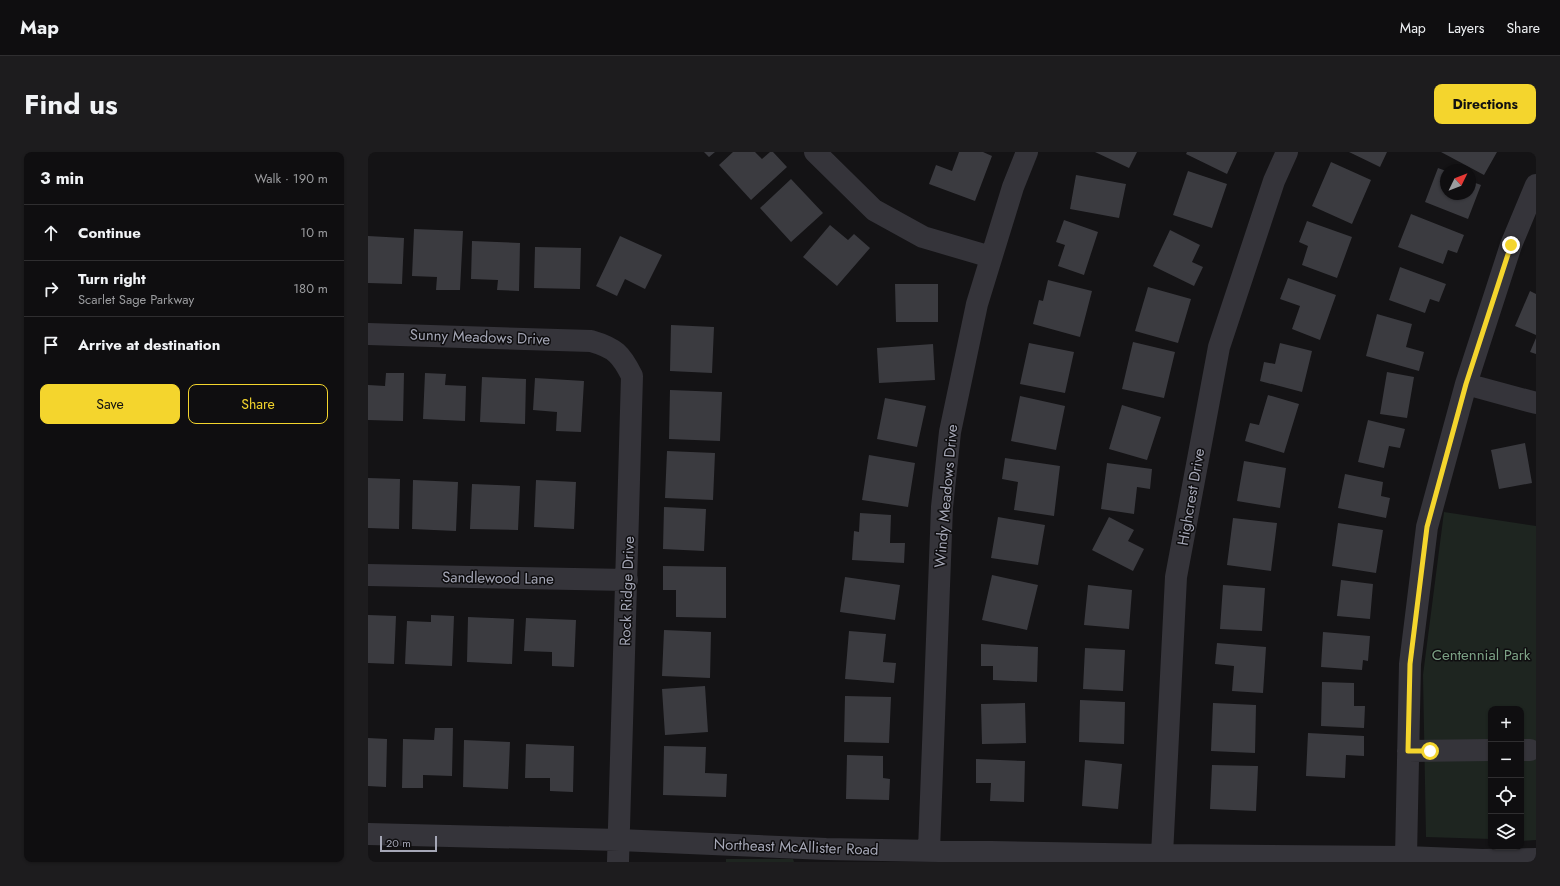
<!DOCTYPE html>
<html lang="en">
<head>
<meta charset="utf-8">
<style>
  body { margin:0; font-family:Jost,sans-serif; background:#1d1c1e; color:#f1f3f6 }
  .controls { position:absolute; right:12px; bottom:12px; display:grid; overflow:hidden; border-radius:8px; box-shadow:0 1px 3px #0004 }
  .controls button { width:36px; height:36px; display:grid; place-items:center; padding:0; border:0; border-bottom:1px solid #2f2e30; background:#0f0e10; color:#f1f3f6; font:20px sans-serif }
  .compass { position:absolute; left:1072px; top:12px; width:36px; height:36px; border-radius:50%; background:#0f0e10; box-shadow:0 1px 3px #0004; rotate:47deg }
  .scale { position:absolute; left:12px; bottom:10px; width:57px; box-sizing:border-box; padding-left:4px; border:2px solid #a5a7b6; border-top:0; font-size:11px; line-height:14px; white-space:nowrap; color:#a5a7b6; -webkit-text-stroke:3px #0f0e10; paint-order:stroke }
  .stop { position:absolute; width:12px; height:12px; margin:-9px; border:3px solid #f4d52d; border-radius:50%; background:#fff }
  .stop.end { background:#f4d52d; border-color:#fff; box-shadow:0 1px 4px #0008 }
  .list { margin:0; padding:0; list-style:none }
  h2 { display:flex; justify-content:space-between; align-items:center; height:52px; margin:0; padding:0 16px; font-size:17px }
  h2 small { font-size:13px; font-weight:400; color:#9b9c9f }
  .list li { display:grid; grid-template-columns:26px 1fr auto; gap:12px; align-items:center; box-sizing:border-box; height:56px; padding:0 16px; border-top:1px solid #2f2e30 }
  .list b { display:block; font-size:15px; white-space:nowrap }
  .list p { margin:0; font-size:13px; white-space:nowrap; color:#9b9c9f }
  .list em { font-size:13px; font-style:normal; color:#9b9c9f }
  .actions { display:flex; gap:8px; padding:12px 16px }
  .actions a { flex:1; padding:9px 0; border:1px solid #f4d52d; border-radius:8px; text-align:center; font-size:14px; color:#f4d52d }
  .actions .main { background:#f4d52d; color:#111 }
  .icon { flex:none; width:22px; height:22px; fill:none; stroke:currentColor; stroke-width:2; stroke-linecap:round; stroke-linejoin:round }
  .map { position:relative; flex:none; width:1168px; height:710px; overflow:hidden; border-radius:8px }
  header { display:flex; align-items:center; gap:24px; box-sizing:border-box; height:56px; padding:0 20px; background:#0f0e10; border-bottom:1px solid #2f2e30 }
  header strong { font-size:19px }
  nav { display:flex; gap:22px; margin-inline-start:auto; font-size:14px }
  .intro { display:flex; align-items:center; justify-content:space-between; box-sizing:border-box; height:96px; padding:0 24px }
  h1 { margin:0; font-size:28px }
  .button { padding:10px 18px; border-radius:8px; background:#f4d52d; color:#111; font-size:14px; font-weight:700 }
  main { display:flex; gap:24px; padding:0 24px }
  aside { flex:1; background:#0f0e10; border-radius:8px; box-shadow:0 1px 3px #0004 }
  .map>svg:first-child { display:block }
</style>
</head>
<body>
<header>
<strong>Map</strong>
<nav><a>Map</a><a>Layers</a><a>Share</a></nav>
</header>
<div class="intro"><h1>Find us</h1><a class="button">Directions</a></div>
<main>
<aside>
<h2>3 min<small>Walk · 190 m</small></h2>
<ul class="list">
<li><svg class="icon" aria-label="ahead" viewBox="0 0 24 24"><path d="M12 20V5M6 11l6-6 6 6"/></svg><div><b>Continue</b></div><em>10 m</em></li>
<li><svg class="icon" aria-label="right" viewBox="0 0 24 24"><path d="M7 20v-9h11M14 6l5 5-5 5"/></svg><div><b>Turn right</b><p>Scarlet Sage Parkway</p></div><em>180 m</em></li>
<li><svg class="icon" aria-label="arrive" viewBox="0 0 24 24"><path d="M6 21V4h12l-3 4 3 4H6"/></svg><div><b>Arrive at destination</b></div></li>
</ul>
<div class="actions"><a class="main">Save</a><a>Share</a></div>
</aside>
<div class="map">
<svg width="1168" height="710" viewBox="0 0 1168 710">
  <rect width="100%" height="100%" fill="#141315"/>
  <path fill="#1e2520" d="M1076,360L1168,374V688L1153,689V557H1123V687L1058,685L1055,523Z
    M358,707H425L426,710H358Z"/>
  <path fill="#3b3b40" d="M336,0H347L341,5Z
    M365,0H387L394,7L402,0H405L419,15L383,48L351,13Z
    M591,0H615L624,4L607,49L561,32L568,13L584,19Z
    M727,0H769L761,16Z
    M819,0H869L859,22L818,2Z
    M981,0H1019L1012,15Z
    M1073,0H1129L1116,23Z
    M963,10L1003,28L984,72L944,54Z
    M1070,16L1078,19V42H1102V29L1113,33L1100,67L1057,50Z
    M820,19L859,32L844,76L805,63Z
    M708,23L758,32L751,66L702,57Z
    M423,27L455,61L423,90L392,56Z
    M1043,62L1096,83L1089,101L1080,98L1075,112L1030,95Z
    M696,68L730,80L716,123L690,114L697,93L688,90Z
    M939,69L984,85L969,126L934,113L940,94L931,90Z
    M462,73L480,88L486,82L502,96L469,134L435,105Z
    M46,77L95,79L92,138H68L69,125L44,124Z
    M802,78L832,93L824,110L835,115L826,134L785,114Z
    M0,84L36,86L34,132L0,131Z
    M252,84L294,103L277,137L257,127L249,144L228,134Z
    M104,89L152,91L151,139L129,138L130,128L103,127Z
    M167,95L213,96L212,137L166,136Z
    M1032,115L1078,132L1071,150L1062,147L1057,161L1021,148Z
    M920,126L968,143L952,188L924,177L932,154L912,147Z
    M680,128L724,139L712,185L665,172L671,148L675,149Z
    M527,132H570V170H528Z
    M780,135L823,147L810,191L767,179Z
    M1162,139L1168,142V183L1147,174Z
    M1009,162L1044,172L1038,195L1056,200L1051,219L998,204Z
    M303,173L346,175L344,221L302,219Z
    M1168,186V202L1162,200Z
    M765,190L807,200L796,246L754,237Z
    M661,191L706,200L697,241L652,232Z
    M912,191L944,199L934,240L892,229L896,210L907,212Z
    M565,192L567,228L511,231L509,196Z
    M1019,220L1046,225L1039,266L1012,262Z
    M18,221H36L35,269L0,268V233L17,234Z
    M57,221L78,222L77,233L98,234L97,269L55,267Z
    M114,225L158,227L157,272L112,270Z
    M167,226L216,229L213,280L188,279L189,260L165,258Z
    M302,238L354,240L352,289L301,287Z
    M900,243L931,252L916,301L877,289L882,271L891,273Z
    M652,244L697,254L688,298L643,289Z
    M517,246L558,254L549,295L509,287Z
    M754,253L793,265L779,308L741,297Z
    M1000,268L1037,277L1032,296L1021,294L1016,316L990,310Z
    M1157,291L1164,331L1131,337L1123,298Z
    M299,299L347,301L345,348L297,346Z
    M501,303L547,311L540,355L494,348Z
    M637,306L692,314L686,364L646,358L650,330L634,327Z
    M876,309L918,316L912,356L869,349Z
    M739,311L784,317L782,337L769,335L766,362L733,357Z
    M977,322L1015,330L1013,344L1022,346L1018,366L970,356Z
    M0,326L32,327L31,377L0,376Z
    M45,328L90,330L88,379L44,377Z
    M168,328L208,330L206,377L166,375Z
    M104,332L152,334L150,378L102,377Z
    M296,355L338,357L336,399L295,397Z
    M492,361L523,363L522,391H537L536,411L484,408L486,379L491,380Z
    M630,365L677,373L670,413L623,406Z
    M741,365L766,378L760,389L776,397L765,419L724,398Z
    M865,366L909,371L903,419L859,413Z
    M970,371L1015,378L1008,421L964,414Z
    M295,414L358,415V466L308,465V438H295Z
    M624,423L670,433L659,478L614,468Z
    M477,425L532,433L527,468L472,460Z
    M973,428L1005,432L1002,467L969,464Z
    M720,433L764,438L761,477L716,473Z
    M855,433L897,436L894,479L852,477Z
    M0,463L28,464L26,512L0,511Z
    M63,463L86,464L84,514L37,512L39,469L63,470Z
    M100,465L146,467L144,512L99,510Z
    M158,466L208,468L206,515L184,514V500L156,499Z
    M296,478L343,480L342,526L294,524Z
    M481,479L518,482L515,510L528,511L526,531L477,527Z
    M955,480L1002,484L1000,509L995,508L994,518L953,515Z
    M849,491L898,495L895,541L864,539L866,514L847,512Z
    M613,492L670,495L669,530L625,528V514H613Z
    M717,496L757,498L755,539L715,537Z
    M954,530L986,531V554H997L996,576L953,574Z
    M337,534L340,580L297,583L294,537Z
    M477,544L523,545L521,591L476,590Z
    M712,548L757,550L756,592L711,590Z
    M657,551L658,591L614,592L613,552Z
    M845,551L888,553L887,601L843,599Z
    M67,576H85L84,624L55,623V636H34L35,587L66,588Z
    M940,581L996,584V604L978,603L977,626L938,624Z
    M0,586L19,587L18,635L0,634Z
    M96,588L142,590L140,637L95,635Z
    M158,592L206,594L205,640L182,639V626H157Z
    M296,594L338,595L337,621L359,622L358,645L295,643Z
    M479,603L515,604V626L522,627L521,648L478,647Z
    M608,607L657,609L656,650L622,649L623,631H608Z
    M717,608L754,612L750,657L714,654Z
    M844,613L890,614L888,659L842,657Z"/>
  <g fill="none" stroke-linecap="round" stroke-linejoin="round">
    <path stroke="#35343a" stroke-width="22" d="M447,0L506,58L555,85L623,105
      M0,182L223,189C247,196 253,202 264,224L250,710
      M1098,232L1168,251
      M0,423L259,428
      M1153,598H1162
      M1040,599L1123,598
      M0,682L251,688L458,697L794,703L1038,705L1114,708L1168,707
      M561,698L574,355L582,280L609,152L645,35L659,0
      M794,703L808,425L851,195L906,29L919,0
      M1038,705L1042,512L1059,375L1098,232L1143,93L1168,33"/>
  </g>
  <g fill="none" stroke-linecap="round" stroke-linejoin="round">
    <path stroke="#f4d52d" stroke-width="5" d="M1062,599H1040L1042,512L1059,375L1098,232L1143,93"/>
  </g>
  <g text-anchor="middle" dominant-baseline="central" stroke-width="3" stroke-linejoin="round" paint-order="stroke">
    <g font-size="15" fill="#a5a7b6" stroke="#0f0e10">
      <text transform="translate(112 185) rotate(2)">Sunny Meadows Drive</text>
      <text transform="translate(578 344) rotate(-85)">Windy Meadows Drive</text>
      <text transform="translate(823 345) rotate(-80)">Highcrest Drive</text>
      <text transform="translate(130 426) rotate(1)">Sandlewood Lane</text>
      <text transform="translate(259 439) rotate(-88)">Rock Ridge Drive</text>
      <text transform="translate(428 695) rotate(2)">Northeast McAllister Road</text>
    </g>
    <g font-size="15" fill="#7ca185" stroke="#0f0e10">
      <text x="1113" y="503">Centennial Park</text>
    </g>
  </g>
</svg>
<div class="controls">
<button>+</button>
<button>−</button>
<button><svg class="icon" aria-label="locate" viewBox="0 0 24 24"><circle cx="12" cy="12" r="6"/><path d="M12 2v4M12 18v4M2 12h4M18 12h4"/></svg></button>
<button><svg class="icon" aria-label="layers" viewBox="0 0 24 24"><path d="M12 4l9 5-9 5-9-5zM3 14l9 5 9-5"/></svg></button>
</div>
<svg class="compass" viewBox="-18 -18 36 36"><path d="M0-13l5 13h-10z" fill="#e53935"/><path d="M0 13l5-13h-10z" fill="#9b9c9f"/></svg>
<div class="scale">20 m</div>
<div class="stop" style="left:1062px;top:599px"></div>
<div class="stop end" style="left:1143px;top:93px"></div>
</div>
</main>
</body>
</html>
